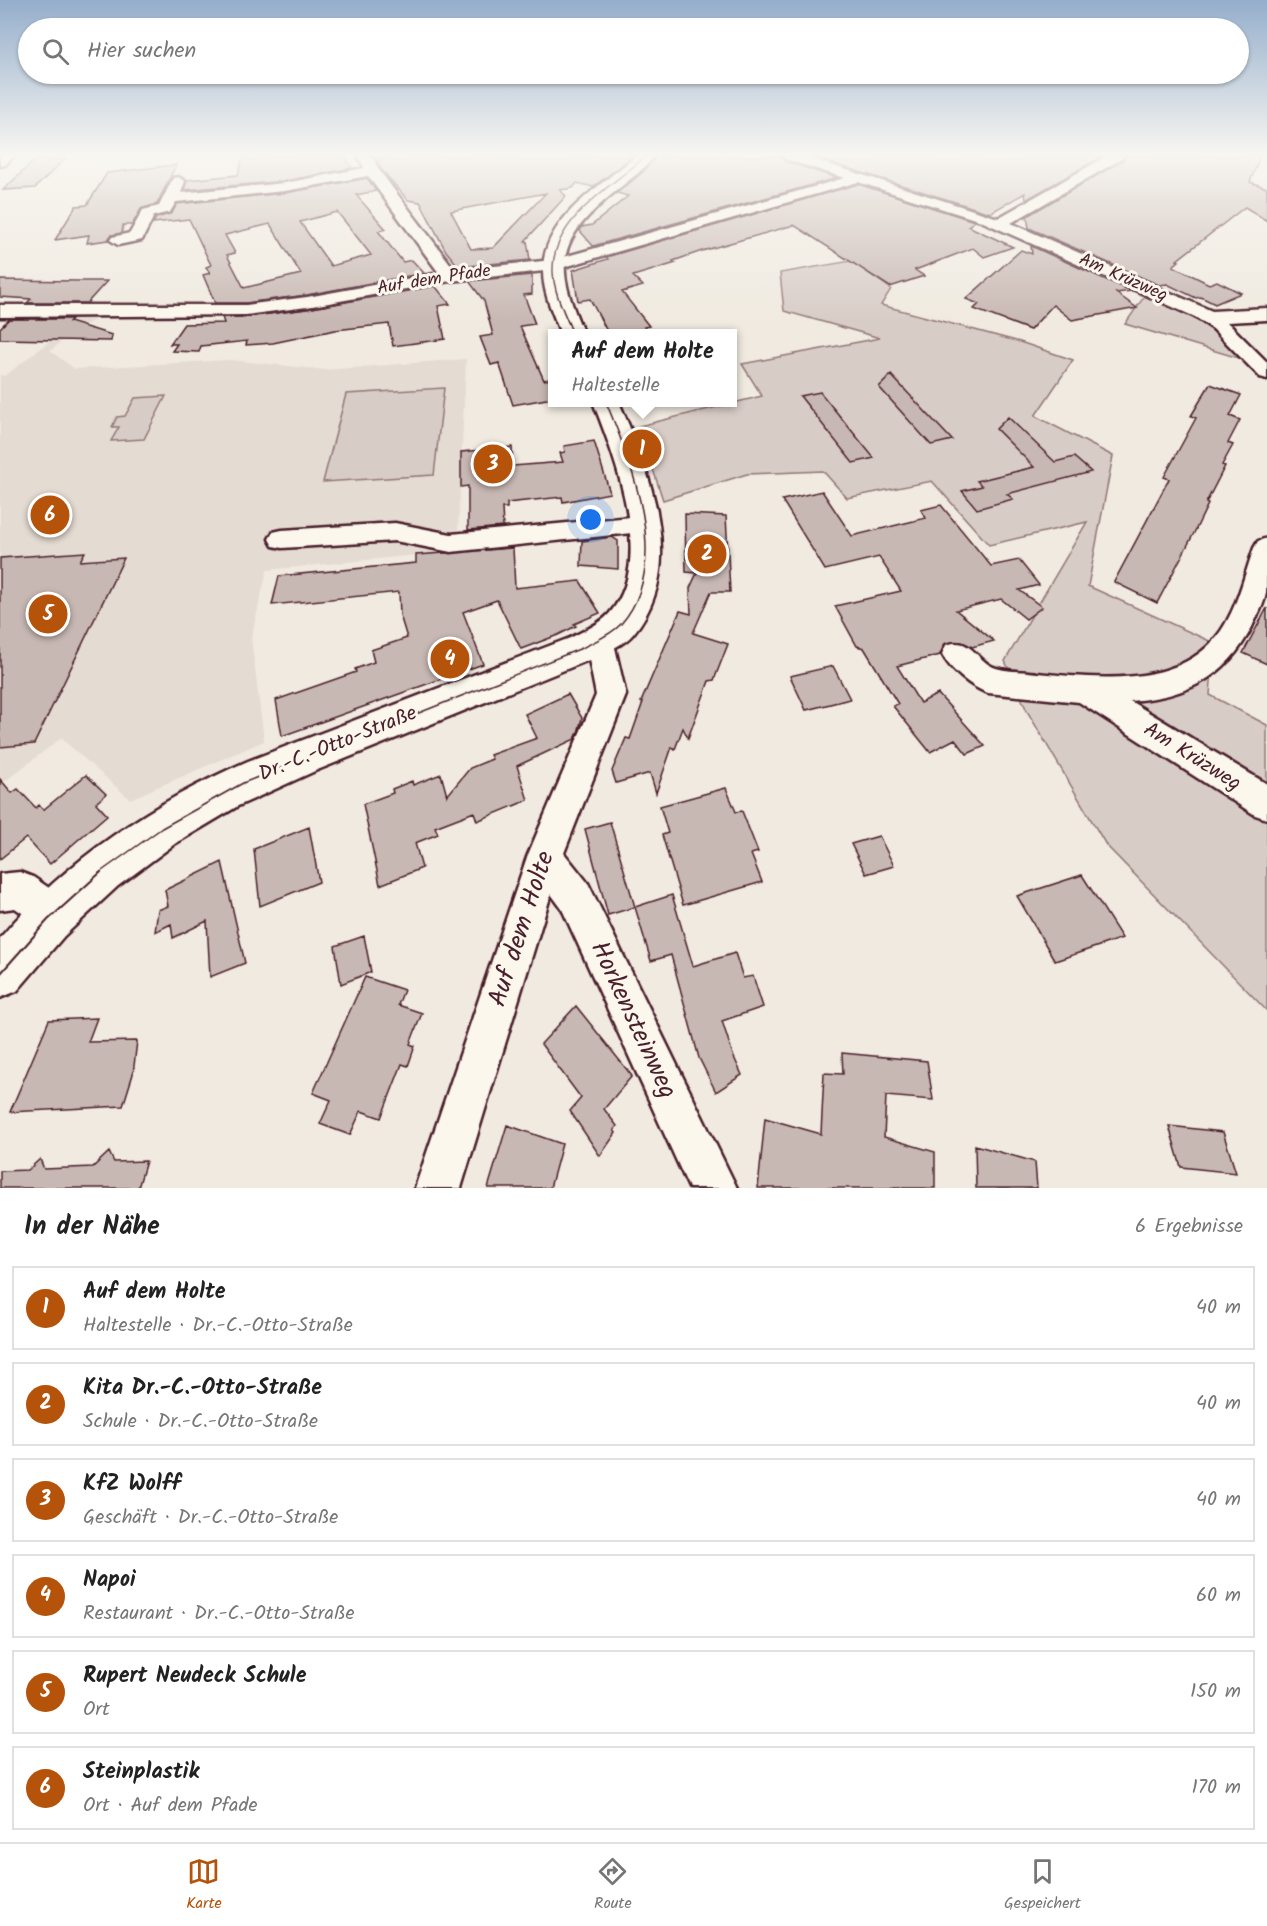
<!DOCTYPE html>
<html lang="de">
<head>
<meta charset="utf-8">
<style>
  body { margin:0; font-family:Kalam,sans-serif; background:#f6f6f6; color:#222 }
  .you { position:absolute; left:591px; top:520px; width:21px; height:21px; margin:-15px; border:4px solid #fff; border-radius:50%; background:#1a73e8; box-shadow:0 0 0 9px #1a73e833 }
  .badge { display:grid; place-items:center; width:39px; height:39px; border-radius:50%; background:#b45309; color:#fff; font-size:20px; font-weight:700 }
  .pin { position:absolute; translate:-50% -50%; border:3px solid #fff; box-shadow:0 2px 6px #0006 }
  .popup { position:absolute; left:548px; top:329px; width:189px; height:78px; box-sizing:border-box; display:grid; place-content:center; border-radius:0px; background:#fff; filter:drop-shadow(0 2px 4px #0005); font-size:20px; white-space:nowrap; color:#767676 }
  .popup b { font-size:22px; color:#222 }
  .popup::after { content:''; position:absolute; left:50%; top:100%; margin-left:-12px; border:12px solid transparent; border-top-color:#fff }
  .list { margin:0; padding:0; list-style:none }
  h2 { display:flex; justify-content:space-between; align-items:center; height:78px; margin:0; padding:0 24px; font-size:26px }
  h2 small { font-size:20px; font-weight:400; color:#767676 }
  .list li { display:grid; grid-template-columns:39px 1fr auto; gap:18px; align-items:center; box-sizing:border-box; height:84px; margin:0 12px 12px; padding:0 12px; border:2px solid #e0e0e0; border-radius:0px }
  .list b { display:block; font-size:22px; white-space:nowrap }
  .list p { margin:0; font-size:20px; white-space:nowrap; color:#767676 }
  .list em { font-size:20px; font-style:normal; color:#767676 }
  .icon { flex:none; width:33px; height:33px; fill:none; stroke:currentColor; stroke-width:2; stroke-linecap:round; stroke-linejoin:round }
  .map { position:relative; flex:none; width:1267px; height:1188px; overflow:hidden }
  .search { position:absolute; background:#fff; box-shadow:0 2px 4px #0004; left:18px; right:18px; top:18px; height:66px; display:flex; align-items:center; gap:15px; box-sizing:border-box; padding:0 21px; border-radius:33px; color:#767676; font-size:22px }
  .sheet { height:654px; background:#fff }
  nav { display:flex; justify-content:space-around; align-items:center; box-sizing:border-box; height:84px; border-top:2px solid #e0e0e0; background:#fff; font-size:16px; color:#767676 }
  nav a { display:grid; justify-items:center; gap:3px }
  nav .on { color:#b45309 }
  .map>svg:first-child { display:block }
</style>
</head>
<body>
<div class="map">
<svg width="1267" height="1188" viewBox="0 0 1267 1188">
  <rect width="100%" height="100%" fill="#f0eae0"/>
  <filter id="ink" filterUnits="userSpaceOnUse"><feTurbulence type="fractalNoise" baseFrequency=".0167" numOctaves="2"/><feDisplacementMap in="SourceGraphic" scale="12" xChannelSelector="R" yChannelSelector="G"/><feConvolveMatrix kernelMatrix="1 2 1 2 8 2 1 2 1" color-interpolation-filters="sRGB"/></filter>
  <g filter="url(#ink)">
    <path fill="#e4dbd2" d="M71,318L96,319L73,332L50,351L75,369L230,360L325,370L466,359L457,551L267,570L251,638L264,741L130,799L61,738L0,785V375L5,376L51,340Z"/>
    <path fill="#d8ccc6" stroke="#917678" stroke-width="1.5" d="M851,261L891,289L881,305L1020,342L1073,360L1035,416L1113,456L1088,586L1214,643L1210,695L1267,725V1011L1106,845L1027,711L1005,661L1087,522L989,545L932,481L847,498L823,471L747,474L663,500L639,426L762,396L742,364L880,338L784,311L780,273Z
      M1146,294L1209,325L1242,359L1125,324Z
      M444,388L434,475L323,482L346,394Z
      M166,396L144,439L111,441L119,427H112L117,417L125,416L135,398Z"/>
    <path fill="#c8b8b3" stroke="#4a1f2b" stroke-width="1.5" fill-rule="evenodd" d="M243,156H344L352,168L285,181L184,190L187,180L238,175Z
      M389,156H633L593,187L577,183L573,188L560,190L566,196L525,241H527L530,260L459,267L446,251L420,202L408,200L381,169L377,161ZM546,193L493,248L471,249L451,211Z
      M656,156H781L784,161L837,178L593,246L580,231L582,227L592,225L628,196L617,193L643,172Z
      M809,156H1103L1026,200L1025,193L990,213Z
      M1125,156H1260L1250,182L1267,188V221L1245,207L1177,260L1179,261L1173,266L1209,284L1217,281L1241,293L1215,304L1201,297L1196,298L1167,284L1159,285L1029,228L1027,216L1122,161Z
      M65,159L35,188L3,190L35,160Z
      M176,165L157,204L141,209L132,225H123L122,233L112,235L108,240L87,243L89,235L55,240L76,206L87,205L107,173Z
      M367,178L376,191L356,195L386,229L378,231L403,262L412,260L424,273L307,295L246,303H215L203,275L210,273L206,267L211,265L189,219L153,223L156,218L172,213L177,204L285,193ZM337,212L346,223L371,255L331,266L300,222ZM270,224L301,274L244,288L227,255L235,253L225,235Z
      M858,184L975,221L968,226L1013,247L984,257L973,248L915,270L924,276L890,287L794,225L702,251L673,261L676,263L633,276L643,286L622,292L649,326L644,327L648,333H608L590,299L578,301L573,270L608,259L606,257Z
      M1031,246L1131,291L1116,293L1137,308L1072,320L1053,305L1030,330L974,309L979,304L966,299L1021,250L1032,254Z
      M532,275V294L524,295L535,324L520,326L544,380L548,379L552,387V398L513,405L499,363L491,365L480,337L493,335L484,301L469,281Z
      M0,280L81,281H107L87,303H27L31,299L0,297Z
      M435,286L450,304L438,306L445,339L393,346L389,324L335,330L273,343L246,345L247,341L201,346L199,352L172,351L177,344H170L184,324L224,323L222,317H246L307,309Z
      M9,319H72L69,322L112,335L111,341L0,339V328Z
      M891,375L952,440L931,445L879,387Z
      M1210,384L1241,395L1230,416L1240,420L1228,443L1233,445L1222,465L1225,466L1206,503L1208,504L1194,533L1157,603L1114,582L1169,479L1164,477L1196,418L1191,416Z
      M820,392L874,458L853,463L800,396Z
      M1008,417L1055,462L1074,457L1091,472L1007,494L1013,499L977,509L962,491L982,486L977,481L1034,467L996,429Z
      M594,441L610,493L563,502L562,497L507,503V508H502L503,527L468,530V486L461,487V452L512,447L513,466L563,462L560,453L565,452L564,446Z
      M822,491L852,536L926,518L921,510L941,505L991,566L1019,560L1039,585L1019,590L1042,607L1026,619L1001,599L956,610L994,641L972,647L962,642L946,643L940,655L897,666L920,703L938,694L985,746L967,754L955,739L930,752L893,706L898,704L864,648L857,646L835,606L901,591L879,557L825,570L782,500Z
      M685,514L726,516L730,592H711L693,633L728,644L714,680L709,681L688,738L683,728L675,749L672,747L656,793L650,773L616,783L612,771L626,738L630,739L643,702H641L680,611L691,614L690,588L697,573L686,572Z
      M612,537L618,541V569L581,566L582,541Z
      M513,548L515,588L580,581L600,613L574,624L576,626L558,635L521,649L497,600L463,612L483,664L282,736L276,700L356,672L355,669L374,662L371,650L407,638L400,615L399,592L272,605L279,576L416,563V555Z
      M85,552L80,561L124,558L34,744L0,747V558Z
      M1267,608V664L1243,653Z
      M833,666L850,699L806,710L790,676Z
      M568,694L582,718L578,733L575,739L517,766L528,800L477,821L474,812L435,827L438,834L415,843L422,868L380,885L363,804L393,793L392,789L412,781L413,785L441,774L447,796L470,768L492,759L490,755L537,738L525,714Z
      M86,775L106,794L96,803L107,815L50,864L26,838L0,859V779L12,793L18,789L36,808L39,805L43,810Z
      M726,788L736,812L742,811L758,852L751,854L762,882L683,905L662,835L668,833L660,806Z
      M610,822L635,907L608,915L585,829Z
      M309,827L319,882L260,906L254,849Z
      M879,836L894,866L866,874L851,844Z
      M222,862L245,963L210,977L207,921L173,938L171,924L155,932L158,910L168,906L165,890Z
      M1082,875L1122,938L1055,961L1017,896Z
      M672,895L693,966L735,953L743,978L753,976L763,1007L722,1021L733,1055L742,1075L716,1092L699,1058L671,955L651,961L635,907Z
      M364,936L371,972L341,984L335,946Z
      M365,977L404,990L398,1005L422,1013L410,1044L415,1046L408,1066L402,1064L381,1118L361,1111L350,1135L320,1124L331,1100L313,1093Z
      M576,1006L632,1076L604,1109L617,1126L614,1130L616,1133L600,1156L570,1111L581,1098L541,1044Z
      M97,1018L88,1042L137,1041L133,1074L123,1106L10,1112L49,1020Z
      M842,1053L927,1061L933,1100L886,1096L884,1137L935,1152V1188H758L765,1118L821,1134L824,1073L843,1074Z
      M507,1125L562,1144L550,1188H488Z
      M1169,1126L1223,1132L1236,1173L1181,1167Z
      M975,1145L1035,1162L1037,1188H976Z
      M109,1152L114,1162L146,1161L138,1188H0V1171L28,1170L40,1159L44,1169L93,1167Z"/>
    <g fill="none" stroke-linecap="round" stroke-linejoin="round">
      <defs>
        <path id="street" d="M0,156H14L5,165L0,166Z
          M358,156H372L379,170L455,270L553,260L845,178L785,159L783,156H803L998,218L1107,156H1123L1121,159L1011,223L1212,311L1267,308V320L1227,322L1267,362V379L1260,377L1213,329L1195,317L981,221L858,182L554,270L450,281L307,307L246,315L0,317V305H246L307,297L439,273L368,176L285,191L176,202L170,212L154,216L142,240L118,245L110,240L112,237L130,233L143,210L159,206L173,178L178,177L185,181L181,193L285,183L364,168Z
          M642,516L651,519L654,525L651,531L451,552L395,541L282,548L273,546L269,539L273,532L282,530L395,523L451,534Z
          M1267,538C1267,555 1267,577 1266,593C1264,605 1257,616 1252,627C1226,678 1186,697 1130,701L1267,784V819L1255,815L1079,702L988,693C971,687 950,670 942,654L946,645C972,636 976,662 996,668C1009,672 1024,671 1037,673C1091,678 1165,687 1208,646C1235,621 1242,581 1254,548L1258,541Z
          M599,627L609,631L613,639L626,695L564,853L588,883L737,1188H689L562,909L551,894L461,1188H415L527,857L596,695L585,639L589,631Z
          M20,872L33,877L68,901L73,914L68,927L55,932L42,927L15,908L0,910V874Z"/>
        <path id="secondary" d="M636,156H654C645,169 629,180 617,190C556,240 553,263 584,334H561C553,314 543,293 543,271C543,218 601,186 636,156Z
          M593,402H619C649,472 689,567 633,634C624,645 607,651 594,658L315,771L238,806L176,843L118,886L64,936L17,991L0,998V938C66,860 155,801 248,761L570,638C583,631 599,625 609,614C656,562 615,458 593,402Z"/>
      </defs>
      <use href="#street" stroke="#4a1f2b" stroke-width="5"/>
      <use href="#secondary" stroke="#4a1f2b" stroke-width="5"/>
      <use href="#street" fill="#fbf7ec" fill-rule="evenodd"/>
      <use href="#secondary" fill="#fbf7ec" fill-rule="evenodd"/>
      <path stroke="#4a1f2b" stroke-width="1.5" d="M573,334C565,314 554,294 553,272C551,220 612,186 646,156
        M99,873L162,828L243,783L582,648C595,641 611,635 621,624C673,565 632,465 606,402"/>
      <path stroke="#4a1f2b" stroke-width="2" d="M0,974L48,920L101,872"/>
    </g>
  </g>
  <linearGradient id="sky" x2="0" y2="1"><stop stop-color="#95aecc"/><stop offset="0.48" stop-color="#f8f6f1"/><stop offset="1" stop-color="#f8f6f1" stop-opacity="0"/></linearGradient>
  <rect width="1267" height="322" fill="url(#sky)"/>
  <g text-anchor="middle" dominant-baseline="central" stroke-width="6" stroke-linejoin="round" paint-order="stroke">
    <g font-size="18" fill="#4a1f2b" stroke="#fbf7ec">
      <text transform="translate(1123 278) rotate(24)">Am Krüzweg</text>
      <text transform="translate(434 280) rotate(-9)">Auf dem Pfade</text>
    </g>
    <g font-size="21" fill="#4a1f2b" stroke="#fbf7ec">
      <text transform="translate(338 744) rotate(-22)">Dr.-C.-Otto-Straße</text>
      <text transform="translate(1192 757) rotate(32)">Am Krüzweg</text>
    </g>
    <g font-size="26" fill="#4a1f2b" stroke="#fbf7ec">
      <text transform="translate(522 929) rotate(-72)">Auf dem Holte</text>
      <text transform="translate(633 1020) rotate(65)">Horkensteinweg</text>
    </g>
  </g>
</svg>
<div class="you"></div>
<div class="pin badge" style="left:642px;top:449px">1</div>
<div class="popup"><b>Auf dem Holte</b>Haltestelle</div>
<div class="pin badge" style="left:707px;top:554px">2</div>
<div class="pin badge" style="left:493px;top:464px">3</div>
<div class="pin badge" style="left:450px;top:659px">4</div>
<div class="pin badge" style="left:48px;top:614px">5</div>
<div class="pin badge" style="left:50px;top:515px">6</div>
<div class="search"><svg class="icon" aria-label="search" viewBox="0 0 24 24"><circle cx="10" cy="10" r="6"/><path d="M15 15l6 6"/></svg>Hier suchen</div>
</div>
<section class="sheet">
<h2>In der Nähe<small>6 Ergebnisse</small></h2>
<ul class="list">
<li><span class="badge">1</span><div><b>Auf dem Holte</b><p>Haltestelle · Dr.-C.-Otto-Straße</p></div><em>40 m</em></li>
<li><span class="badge">2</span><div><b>Kita Dr.-C.-Otto-Straße</b><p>Schule · Dr.-C.-Otto-Straße</p></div><em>40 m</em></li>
<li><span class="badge">3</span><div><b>KfZ Wolff</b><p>Geschäft · Dr.-C.-Otto-Straße</p></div><em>40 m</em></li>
<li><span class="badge">4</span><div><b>Napoi</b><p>Restaurant · Dr.-C.-Otto-Straße</p></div><em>60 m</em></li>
<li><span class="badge">5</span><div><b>Rupert Neudeck Schule</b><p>Ort</p></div><em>150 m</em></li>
<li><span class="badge">6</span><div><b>Steinplastik</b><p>Ort · Auf dem Pfade</p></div><em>170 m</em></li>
</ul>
</section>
<nav>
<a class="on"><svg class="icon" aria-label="map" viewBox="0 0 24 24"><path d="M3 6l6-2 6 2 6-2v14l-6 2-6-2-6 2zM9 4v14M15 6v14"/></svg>Karte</a>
<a><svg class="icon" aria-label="directions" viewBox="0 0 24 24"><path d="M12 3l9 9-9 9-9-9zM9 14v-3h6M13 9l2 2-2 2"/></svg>Route</a>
<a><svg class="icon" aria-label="saved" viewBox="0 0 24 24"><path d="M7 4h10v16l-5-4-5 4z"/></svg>Gespeichert</a>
</nav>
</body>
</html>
